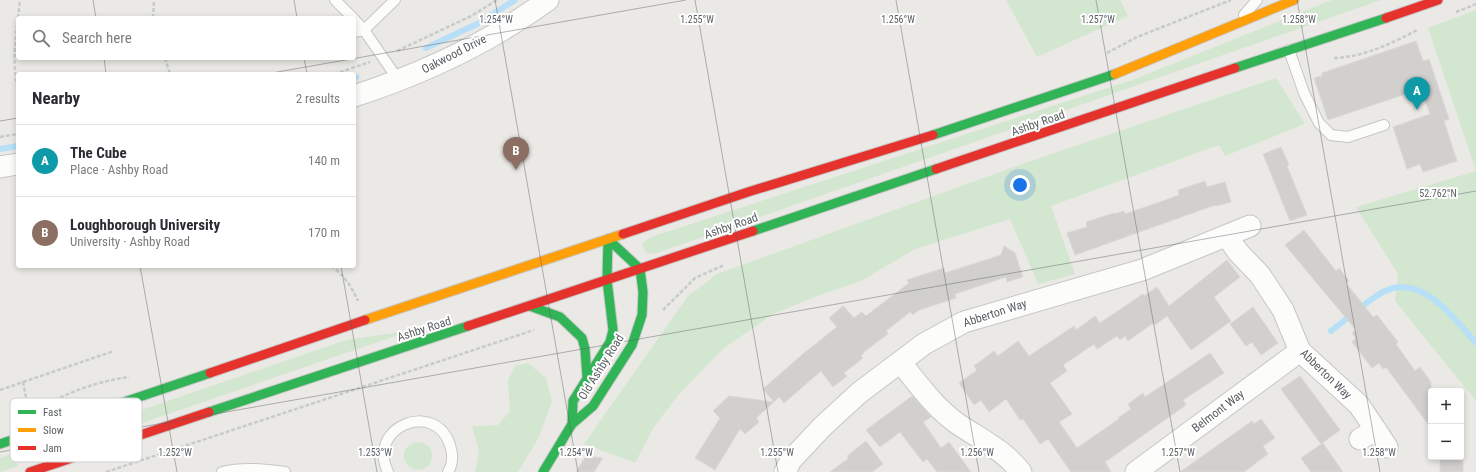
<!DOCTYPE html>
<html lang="en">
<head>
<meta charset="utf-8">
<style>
  body { margin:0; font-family:"Roboto Condensed",sans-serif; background:#f2f2f3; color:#2b2b33 }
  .controls { position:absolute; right:12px; bottom:12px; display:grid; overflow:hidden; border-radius:4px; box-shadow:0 2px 6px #0003 }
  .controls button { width:36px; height:36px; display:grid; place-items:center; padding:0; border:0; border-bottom:1px solid #e1e1e2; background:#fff; color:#2b2b33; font:20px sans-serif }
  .you { position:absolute; left:1020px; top:185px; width:14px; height:14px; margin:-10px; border:3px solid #fff; border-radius:50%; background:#1a73e8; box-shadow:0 0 0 6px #1a73e833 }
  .badge { display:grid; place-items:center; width:26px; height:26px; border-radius:50%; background:#d93025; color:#fff; font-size:13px; font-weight:700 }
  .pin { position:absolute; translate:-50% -33px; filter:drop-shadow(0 1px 2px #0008) }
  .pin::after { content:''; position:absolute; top:21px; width:14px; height:12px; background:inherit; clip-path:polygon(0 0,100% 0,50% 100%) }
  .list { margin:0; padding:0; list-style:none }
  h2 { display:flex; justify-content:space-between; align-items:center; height:52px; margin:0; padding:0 16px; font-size:17px }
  h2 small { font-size:13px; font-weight:400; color:#7c7c81 }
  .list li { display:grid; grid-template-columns:26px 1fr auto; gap:12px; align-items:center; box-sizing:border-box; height:72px; padding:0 16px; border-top:1px solid #e1e1e2 }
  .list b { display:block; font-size:15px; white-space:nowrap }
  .list p { margin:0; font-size:13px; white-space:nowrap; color:#7c7c81 }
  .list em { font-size:13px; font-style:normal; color:#7c7c81 }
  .icon { flex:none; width:22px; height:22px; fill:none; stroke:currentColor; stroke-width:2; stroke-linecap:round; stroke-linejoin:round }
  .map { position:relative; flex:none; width:1476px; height:472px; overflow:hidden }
  .search { position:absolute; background:#fff; box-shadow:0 2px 6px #0003; left:16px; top:16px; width:340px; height:44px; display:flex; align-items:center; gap:10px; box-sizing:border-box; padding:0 14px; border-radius:4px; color:#7c7c81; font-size:15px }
  .panel { position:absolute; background:#fff; box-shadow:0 2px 6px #0003; left:16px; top:72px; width:340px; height:196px; border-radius:4px }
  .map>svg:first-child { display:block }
</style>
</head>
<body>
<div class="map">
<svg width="1476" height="472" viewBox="0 0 1476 472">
  <rect width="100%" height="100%" fill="#ebe9e5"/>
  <path fill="#d3e7d0" d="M1006,0H1120L1128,16L1037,57Z
    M1332,0H1381L654,254L645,252L642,243L651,237L1132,80Z
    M1476,10V401L1395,301L1398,274L1356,207L1476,171L1428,28Z
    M1276,78L1305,124L1225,156L1219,145L1051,206L1075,274L1038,284L1010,219L915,249L861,281L820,295L773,314L723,349L680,393L654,427L635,463L584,444L688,296L717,274L1022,164Z
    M413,330L40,458L36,446L346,340Z
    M528,363L546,378L552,401L538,439L518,472H475L479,451L472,426L498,425L510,411L508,380L515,366Z
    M404 456a14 14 0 1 1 28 0a14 14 0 1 1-28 0Z
    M14,453L18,466L0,472V458Z"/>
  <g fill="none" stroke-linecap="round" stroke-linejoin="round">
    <path stroke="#b7dff7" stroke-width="6" d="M426,48L477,24L515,0
      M354,77H356
      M0,149L18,146
      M1331,331C1346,320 1368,300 1383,292C1421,272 1454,318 1476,343"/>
  </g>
  <path fill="#d1d0ce" stroke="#dad8d4" d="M1416,41L1423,61L1429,59L1449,119L1444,121L1457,161L1423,172L1420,164L1407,169L1393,127L1430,114L1421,89L1328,120L1314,78L1322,76V73Z
    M1281,147L1289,165L1287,166L1307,215L1290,221L1263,154Z
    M1205,181L1207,187L1225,182L1231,202L1216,206L1215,205L1075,255L1067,233L1087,227L1086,222L1114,213V214L1124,211L1125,214L1160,202L1179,195L1178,190Z
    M1304,230L1336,271L1339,268L1349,281L1346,283L1373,317L1377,315L1398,342L1396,344L1415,371L1420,367L1431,382V428L1386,367L1383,369L1379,363L1372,368L1352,342L1356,338L1352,333L1356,330L1285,245Z
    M1004,246L1015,253L1023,277L1007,282L1006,277L955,294L956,298L919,310L913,315L910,312L886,331L888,334L865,351L861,356L863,358L844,373L847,376L833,387L821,371L784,403L779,397L774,402L763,389L804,353L837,327L829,318L843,306L854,318L862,312L866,316L909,283L907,280L944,268L945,273L1001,255Z
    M1227,260L1240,277L1214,297L1231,321L1191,350L1167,316L1155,325L1153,323L1128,341L1125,336L1120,340L1117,336L1097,349L1094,344L1063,365L1067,371L1050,383L1072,414L1059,422L1077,448L1119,419L1118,418L1131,409L1128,404L1143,393L1145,397L1210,353L1224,373L1183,400L1186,405L1105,462L1111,472H1071L1048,439L1040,444L1023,419L1020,420L1006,399L989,412L981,400L974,405L959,383L977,370L974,366L994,351L998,356L1018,341L1029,356L1074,326L1076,330L1095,316L1100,323L1143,294L1144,296L1157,287L1169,306Z
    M1253,307L1278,343L1261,355L1252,342L1246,346L1230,324Z
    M1300,376L1340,430L1321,444L1281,389Z
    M729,396L774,402L756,418L759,422L745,434L740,429L715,470L695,458L720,418L713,411Z
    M912,396L931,417L923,422L941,448L949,442L971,472H937L927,459L923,462L900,432L880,447L866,430Z
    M1261,419L1275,438L1263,446L1268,454L1244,472H1180L1252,421L1254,424Z
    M866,441L883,464L872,472H830L849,458L847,456Z
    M1323,443L1343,472H1311L1305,464L1301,458Z
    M586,456L603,458L594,472H576Z
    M1440,457H1463V472H1440Z"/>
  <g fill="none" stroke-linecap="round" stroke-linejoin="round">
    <defs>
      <path id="lane" d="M335,0L353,18
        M1244,15L1257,0
        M354,19L364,30L399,81
        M354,32L364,30L395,0
        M1289,50L1304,93L1319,123L1331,135L1348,137L1384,125
        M222,472C243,467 263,469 285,472
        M388,472C366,427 435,399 450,445C453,454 453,464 448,472"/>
      <path id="street" d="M354,96C422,74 490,42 548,0
        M0,167L18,164
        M1227,236L1238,252L1260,275L1283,310L1300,351L1359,405L1387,447
        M901,363C918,384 935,408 958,424C980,439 1004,450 1021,472
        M1360,439L1376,430
        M785,472L791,460L823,426L859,393L924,344L964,322L1142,270L1250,226
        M1136,472L1300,351"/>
      <path id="fast" d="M1235,68L1386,18
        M933,135L1115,74
        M753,231L936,169
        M530,306L560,317L582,338L585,349L587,377
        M209,412L468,326
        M572,424L573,401L610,342L613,330L607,280L608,239
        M0,444L210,373
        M543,472L572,424L593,406L632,345L642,315L643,292L640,269L608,239"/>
      <path id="slow" d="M1115,74L1294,0
        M365,320L623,234"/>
      <path id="jam" d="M1386,18L1438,0
        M936,169L1235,68
        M623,234L748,192L933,135
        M468,326L753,231
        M210,373L365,320
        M30,472L209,412"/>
    </defs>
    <use href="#lane" stroke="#c6c6c6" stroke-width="12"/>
    <use href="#street" stroke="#c6c6c6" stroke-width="23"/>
    <use href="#fast" stroke="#c7c7c7" stroke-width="11"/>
    <use href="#slow" stroke="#c7c7c7" stroke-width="11"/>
    <use href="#jam" stroke="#c7c7c7" stroke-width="11"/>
    <path stroke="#c7ccc9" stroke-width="2.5" stroke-dasharray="4 2" stroke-linecap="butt" d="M1456,12L1476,4
      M18,18C15,43 12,65 18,89
      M18,18L20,0
      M153,18L154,0
      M397,51L471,16L497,0
      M1107,53L1137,37L1231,0
      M165,58L170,74
      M1334,58C1363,57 1391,44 1417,30
      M334,74L370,62
      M0,137L18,134
      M331,266C344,274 352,288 358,301
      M663,310L695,278L724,265
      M23,382L114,351
      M0,390L23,382L29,413
      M44,406C71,391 99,381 129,377
      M106,472L534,330"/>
    <use href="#lane" stroke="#fcfcfb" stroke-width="10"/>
    <use href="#street" stroke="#fcfcfb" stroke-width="21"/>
    <use href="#fast" stroke="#30b455" stroke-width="9"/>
    <use href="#slow" stroke="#ff9f0a" stroke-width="9"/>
    <use href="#jam" stroke="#e5322d" stroke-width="9"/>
  </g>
  <path fill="none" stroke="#5a5f63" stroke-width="1" stroke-opacity="0.45" d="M93,0L96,18M294,0L297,18M495,0L578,472M695,0L778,472M896,0L979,472M1096,0L1180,472M1297,0L1380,472M104,58L106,74M304,58L307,74M266,74L686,0M0,121L18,118M140,266L177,472M341,266L377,472M0,452L1476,191"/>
  <g text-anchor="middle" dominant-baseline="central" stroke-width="4" stroke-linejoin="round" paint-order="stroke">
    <g font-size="12" fill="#5a5f63" stroke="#fff">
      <text transform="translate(454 54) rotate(-27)">Oakwood Drive</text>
      <text transform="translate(1038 123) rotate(-19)">Ashby Road</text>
      <text transform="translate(731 226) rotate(-19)">Ashby Road</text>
      <text transform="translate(995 313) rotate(-18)">Abberton Way</text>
      <text transform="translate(424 329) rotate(-18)">Ashby Road</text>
      <text transform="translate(601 367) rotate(-58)">Old Ashby Road</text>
      <text transform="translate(1326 374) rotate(44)">Abberton Way</text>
      <text transform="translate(1218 411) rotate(-37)">Belmont Way</text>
    </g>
  </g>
  <rect x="10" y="398" width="132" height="64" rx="6" fill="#fff" stroke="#cecfd0" stroke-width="1"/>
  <rect x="18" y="410" width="18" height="4" fill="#30b455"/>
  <rect x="18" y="428" width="18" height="4" fill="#ff9f0a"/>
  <rect x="18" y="446" width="18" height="4" fill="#e5322d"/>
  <g font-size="11" fill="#5a5f63">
    <text x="43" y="416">Fast</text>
    <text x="43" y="434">Slow</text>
    <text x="43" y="452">Jam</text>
  </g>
  <g font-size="10" text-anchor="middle" fill="#5a5f63" stroke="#fff" stroke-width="4" stroke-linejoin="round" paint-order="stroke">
    <text x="496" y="23">1.254°W</text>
    <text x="697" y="23">1.255°W</text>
    <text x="1098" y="23">1.257°W</text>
    <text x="1299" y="23">1.258°W</text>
    <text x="898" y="23">1.256°W</text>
    <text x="1438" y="197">52.762°N</text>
    <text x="175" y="456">1.252°W</text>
    <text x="375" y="456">1.253°W</text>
    <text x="576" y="456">1.254°W</text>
    <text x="777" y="456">1.255°W</text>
    <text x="977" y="456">1.256°W</text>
    <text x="1178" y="456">1.257°W</text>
    <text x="1379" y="456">1.258°W</text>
  </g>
</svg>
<div class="controls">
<button>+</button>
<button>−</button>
</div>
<div class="you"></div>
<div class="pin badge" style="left:1417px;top:110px;background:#0f9aa8">A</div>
<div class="pin badge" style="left:516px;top:170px;background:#8d6e63">B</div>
<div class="search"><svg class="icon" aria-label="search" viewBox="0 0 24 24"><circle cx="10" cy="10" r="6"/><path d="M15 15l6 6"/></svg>Search here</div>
<section class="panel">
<h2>Nearby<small>2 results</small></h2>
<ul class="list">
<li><span class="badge" style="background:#0f9aa8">A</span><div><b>The Cube</b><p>Place · Ashby Road</p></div><em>140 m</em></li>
<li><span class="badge" style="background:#8d6e63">B</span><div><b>Loughborough University</b><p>University · Ashby Road</p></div><em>170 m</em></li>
</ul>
</section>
</div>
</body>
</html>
